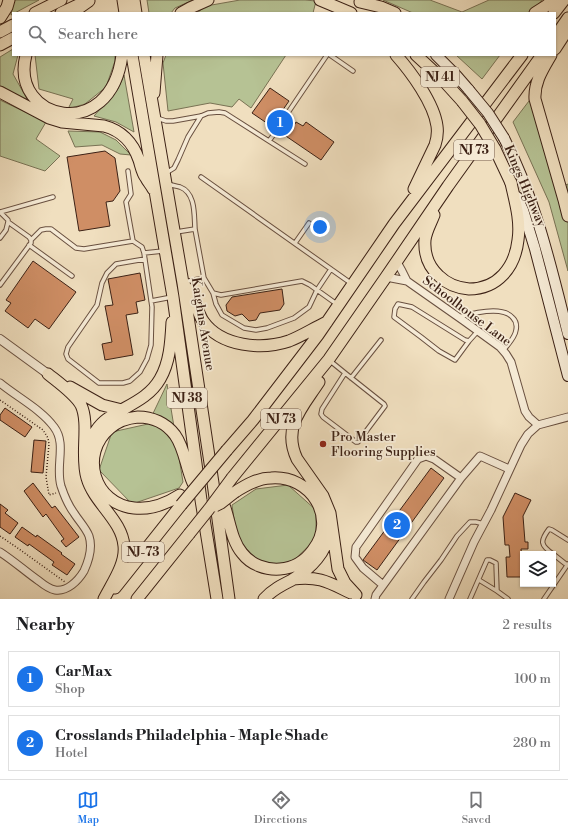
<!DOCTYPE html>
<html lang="en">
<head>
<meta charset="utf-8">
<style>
  body { margin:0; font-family:"Libre Bodoni",serif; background:#f2f2f2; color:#202124 }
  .controls { position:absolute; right:12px; bottom:12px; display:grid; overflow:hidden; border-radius:0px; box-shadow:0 1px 3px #0004 }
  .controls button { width:36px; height:36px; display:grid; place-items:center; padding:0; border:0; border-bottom:1px solid #e0e0e0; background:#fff; color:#202124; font:20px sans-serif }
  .you { position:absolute; left:320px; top:227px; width:14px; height:14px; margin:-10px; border:3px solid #fff; border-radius:50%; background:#1a73e8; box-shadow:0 0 0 6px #1a73e833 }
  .badge { display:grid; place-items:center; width:26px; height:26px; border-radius:50%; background:#1a73e8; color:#fff; font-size:13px; font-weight:700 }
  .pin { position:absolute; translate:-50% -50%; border:2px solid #fff; box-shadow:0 1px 4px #0006 }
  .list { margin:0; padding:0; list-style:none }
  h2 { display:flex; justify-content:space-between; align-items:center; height:52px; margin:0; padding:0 16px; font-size:17px }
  h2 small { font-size:13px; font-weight:400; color:#757577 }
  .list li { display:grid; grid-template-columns:26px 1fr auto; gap:12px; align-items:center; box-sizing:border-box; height:56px; margin:0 8px 8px; padding:0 8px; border:1px solid #e0e0e0; border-radius:0px }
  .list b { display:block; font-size:15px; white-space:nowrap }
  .list p { margin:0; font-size:13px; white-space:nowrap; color:#757577 }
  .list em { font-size:13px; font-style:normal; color:#757577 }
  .icon { flex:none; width:22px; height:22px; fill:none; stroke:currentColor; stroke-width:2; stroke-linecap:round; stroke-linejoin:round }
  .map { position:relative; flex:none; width:568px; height:599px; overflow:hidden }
  .search { position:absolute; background:#fff; box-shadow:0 1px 3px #0004; left:12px; right:12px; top:12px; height:44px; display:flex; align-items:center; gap:10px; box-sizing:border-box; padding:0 14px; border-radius:0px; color:#757577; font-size:15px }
  .sheet { height:180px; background:#fff }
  nav { display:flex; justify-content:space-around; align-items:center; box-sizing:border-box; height:56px; border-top:1px solid #e0e0e0; background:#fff; font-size:11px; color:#757577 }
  nav a { display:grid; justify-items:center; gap:2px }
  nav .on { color:#1a73e8 }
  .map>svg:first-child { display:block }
</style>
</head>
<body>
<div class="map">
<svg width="568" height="599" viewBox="0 0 568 599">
  <rect width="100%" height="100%" fill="#f0dfbf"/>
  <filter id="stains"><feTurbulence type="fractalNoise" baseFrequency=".005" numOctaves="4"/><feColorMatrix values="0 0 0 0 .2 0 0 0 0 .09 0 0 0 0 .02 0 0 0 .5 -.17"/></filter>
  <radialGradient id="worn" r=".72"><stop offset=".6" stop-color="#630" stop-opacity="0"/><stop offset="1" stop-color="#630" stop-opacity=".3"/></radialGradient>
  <path fill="#b6c294" stroke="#797254" d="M12,0H39L11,15Z
    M147,0H193L175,8L171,13H149Z
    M240,0H305L316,1L313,13H197L206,6Z
    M383,0H430L462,12L489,0H542L532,13H413Z
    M13,49V55H18L13,74L31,106L0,87V57Z
    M35,55H115V61L106,87L85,104L68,109L73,99L39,89Z
    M166,55H286L251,108L239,99L232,107L210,103L168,111L163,63Z
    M456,55H500L482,79Z
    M124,75L134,132L116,122L94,116L118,89Z
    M532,97L560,187L568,184V271L549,202L513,122Z
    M0,100L46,122L36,139L60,156L45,171L0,156Z
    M68,131L100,132L116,140L131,155L120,154L102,145L75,147Z
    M167,384L183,482L179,488L132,504L99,470L112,432L148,424Z
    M288,485L316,510V539L289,565L260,563L238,540L236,533L232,505L256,489Z"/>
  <path fill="#cf8e65" stroke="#3c2115" d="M270,88L289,101L280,114L295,124L296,122L303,126L306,122L334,142L321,160L252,113Z
    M105,151L115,158L120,191L113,201L106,202L110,226L79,231L67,157Z
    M33,261L76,292L49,329L35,319L28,328L5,311L11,303L6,300Z
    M140,273L145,300L136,302L138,313L126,315L133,355L105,360L102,344L112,342L105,306L113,305L108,279Z
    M282,289L284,304L280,310L260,313L256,320L249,321L242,314L235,316L227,311L226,305L232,297Z
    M5,408L32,427L25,437L0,420V415Z
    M34,440L46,441L43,473L31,472Z
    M431,468L444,478L377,570L363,560Z
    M33,483L52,508L55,506L79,537L66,547L61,541L64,539L46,514L43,517L24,491Z
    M515,493L531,500L523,516L525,542H528V549H521L522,556H523V577H507L506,557H510L509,545H505L503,517Z
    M0,504L8,510L5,513L18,523L10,534L0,527Z
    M22,527L36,537L37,535L62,553L61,554L75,564L67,575L52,565L54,562L29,544L28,546L15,537Z"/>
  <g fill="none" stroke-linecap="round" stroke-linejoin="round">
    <defs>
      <path id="service" d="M330,55L353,71
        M285,117L327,55
        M157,118L166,121H173L201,116L208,113L219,112L225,113L305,164
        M269,141L277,130
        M128,171L131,194L126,202L133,241
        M166,173L174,168L178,160L188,137L201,116
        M201,177L352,284
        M167,184C171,185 176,186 180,187C196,193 194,215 195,229
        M0,212L53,197
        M0,212L8,220V222L29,237L31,240
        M176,232L195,229L204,278
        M0,238L6,230L8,222
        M295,243L309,223
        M29,245L72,276
        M144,253L163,251
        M184,282L204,278L213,293L221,295L302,281L310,285L338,305
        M0,285L31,243V240L41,230L46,229H51L76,248L84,249L133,241L142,247L144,253L152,307L151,345L147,359L140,372L130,381L123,383H99L68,359L66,354L68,347L97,305L102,283L107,273L116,264L145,259
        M213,293L216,304L222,315L244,328L256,330L267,328L294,318L309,307L317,290L331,269
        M151,301L172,297
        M459,317C473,313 503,305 513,318C516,321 517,325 516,330C515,338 508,344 503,351
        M469,341L455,360L439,351L421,337L394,317L395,309L398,304L412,307L465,340L469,341L478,331
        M329,360L345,373L322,409L321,414L323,417L356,442H358L385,406L384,404L345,373
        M351,378L381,340
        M553,554C540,545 540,541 549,529L552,530L568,540
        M553,554L567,565
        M479,580L497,591
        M412,599L424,582L441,560L457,536L470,522H476L484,524
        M470,599L487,560H490L496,563L497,591L508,599
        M544,599L568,564"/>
      <path id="minor" d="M397,262L402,271L407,281
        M386,277L407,281L464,321L500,347L506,354L511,362L525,411L529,417L538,425L568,417
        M0,383C17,397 42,410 54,427C67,444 55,466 61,486C64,495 68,505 74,513C79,521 86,528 89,536C93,548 89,560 84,571C78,581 67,592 55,590C49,589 44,585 39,581C26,572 14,561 0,552
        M383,585L363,568L355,557L356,547L418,459L426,456L434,459L461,478
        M375,599L376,595L461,478L480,456L509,469
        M449,599L474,542L491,510L521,445L528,434L538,425"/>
      <path id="tertiary" d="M0,339L48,374"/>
      <path id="secondary" d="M436,55L456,75L469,90
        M504,138C536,200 551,266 568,334
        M517,197L523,210L535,249L568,376"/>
      <path id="primary" d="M320,0L351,13
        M35,13L61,0
        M61,13L80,4
        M0,32L13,25
        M0,45L13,38
        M416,55L442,79L462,101
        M495,149L511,183"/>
      <path id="trunk" d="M123,0L125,13
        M134,0L136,13
        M360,2L381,7L395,13
        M72,13L89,1
        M181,13L190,8L208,0
        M535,13L546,6L553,0
        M554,13L564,0
        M0,18L7,7L9,0
        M557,34L568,18
        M555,49L568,29
        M26,55C9,121 111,144 122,55
        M132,55L173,297L201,500L217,599
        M144,55L183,283L213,483L229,599
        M396,55C411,72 434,103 437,126C438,133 437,139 435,145L414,189
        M551,55C543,69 534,82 535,99L564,200L568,216
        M0,92L49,118L62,122L104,126C123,131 133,143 139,160C141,166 142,173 146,178C148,182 151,185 153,189
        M154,93L157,55
        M434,215C431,223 426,231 425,240C424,254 429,267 439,276C447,284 458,288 469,289C498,289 515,267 518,240C521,221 515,201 511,183
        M185,286C195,295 196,310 203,321C221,347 262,350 289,341C302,336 314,328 327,322
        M48,374C58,382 75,394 81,405C90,424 80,456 87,478C94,503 122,520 124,546C126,564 112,583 104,599
        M319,382C302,408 282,427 297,459L323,496L330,513L338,569L345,583L356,595
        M70,387L102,405L122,410
        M87,449C91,438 97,426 107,419C125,406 148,400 160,379C170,362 171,341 172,322
        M227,450L253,420L318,335L394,224L522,55
        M232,478L329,359L386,277L448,186L542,55
        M180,495C166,504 151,510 134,508C94,504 79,454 110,428C118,421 127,418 138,417C152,417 166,423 175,435C185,449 186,468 193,483
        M219,495C221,499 223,504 225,508C230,523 232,541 242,553C251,565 266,570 280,569C294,568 305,561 313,550C338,518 311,475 271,478C258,478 246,485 235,492
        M293,579C320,576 328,582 351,593
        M115,588L181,505
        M137,599L189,534
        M264,599C272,590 282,585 292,580C313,567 325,553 331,530"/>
    </defs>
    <use href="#service" stroke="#695040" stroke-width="5.5"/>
    <use href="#minor" stroke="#695040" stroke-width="9"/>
    <use href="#tertiary" stroke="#695040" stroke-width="10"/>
    <use href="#secondary" stroke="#3c2115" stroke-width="12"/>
    <use href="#primary" stroke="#3c2115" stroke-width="13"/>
    <use href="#trunk" stroke="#3c2115" stroke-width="13"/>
    <path stroke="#3c2115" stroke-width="1.5" stroke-dasharray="1 2" stroke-linecap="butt" d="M0,400L43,430L48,438L49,444L46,477L49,495L56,493
      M0,536L19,549L65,582"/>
    <use href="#service" stroke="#f5ead5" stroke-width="3.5"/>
    <use href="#minor" stroke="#f5ead5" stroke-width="7"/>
    <use href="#tertiary" stroke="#f5ead5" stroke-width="8"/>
    <use href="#secondary" stroke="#f5ead5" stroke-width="10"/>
    <use href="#primary" stroke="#f0dfbf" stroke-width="11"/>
    <use href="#trunk" stroke="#f0dfbf" stroke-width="11"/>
    <defs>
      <path id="secondary-bridge" d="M469,90L488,113L504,138"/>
      <path id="primary-bridge" d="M462,101L480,124L495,149"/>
      <path id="trunk-bridge" d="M181,505L227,450
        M215,506L221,503L235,492
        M189,534L209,509L232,478"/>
    </defs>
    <use href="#secondary-bridge" stroke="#3c2115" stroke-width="12" stroke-linecap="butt"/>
    <use href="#primary-bridge" stroke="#3c2115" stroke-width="13" stroke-linecap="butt"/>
    <use href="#trunk-bridge" stroke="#3c2115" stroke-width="13" stroke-linecap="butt"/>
    <use href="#secondary-bridge" stroke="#f5ead5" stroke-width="10"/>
    <use href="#primary-bridge" stroke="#f0dfbf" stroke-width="11"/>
    <use href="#trunk-bridge" stroke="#f0dfbf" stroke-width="11"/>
  </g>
  <circle fill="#8f2418" stroke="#f5ead5" stroke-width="1.5" cx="323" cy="444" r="4"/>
  <g text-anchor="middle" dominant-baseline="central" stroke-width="3.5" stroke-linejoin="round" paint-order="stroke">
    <g fill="#f5ead5" stroke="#745d4f" stroke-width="1">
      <rect x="421" y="67" width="38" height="20" rx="3"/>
      <rect x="454" y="140" width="40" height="20" rx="3"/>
      <rect x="167" y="388" width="40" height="20" rx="3"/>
      <rect x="261" y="409" width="40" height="20" rx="3"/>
      <rect x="122" y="542" width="42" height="20" rx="3"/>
    </g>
    <g font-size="12" font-weight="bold" fill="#3c2115">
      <text x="440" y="77">NJ 41</text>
      <text x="474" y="150">NJ 73</text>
      <text x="187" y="398">NJ 38</text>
      <text x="281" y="419">NJ 73</text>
      <text x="143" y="552">NJ-73</text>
    </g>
    <g font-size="13" fill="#3c2115" stroke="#f5ead5">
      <text transform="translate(525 186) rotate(67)">Kings Highway</text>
      <text transform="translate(467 311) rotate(37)">Schoolhouse Lane</text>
      <text transform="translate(203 324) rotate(81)">Kaighns Avenue</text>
    </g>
    <g font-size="13" fill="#3c2115" stroke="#f5ead5" text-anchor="start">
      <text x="331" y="437">Pro Master<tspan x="331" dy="15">Flooring Supplies</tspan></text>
    </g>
  </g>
  <rect width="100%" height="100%" filter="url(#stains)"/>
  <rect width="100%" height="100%" fill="url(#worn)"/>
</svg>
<div class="controls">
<button><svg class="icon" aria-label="layers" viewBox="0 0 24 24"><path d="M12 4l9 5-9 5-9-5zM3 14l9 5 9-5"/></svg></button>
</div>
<div class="you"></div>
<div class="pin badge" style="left:280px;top:123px">1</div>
<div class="pin badge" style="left:397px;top:525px">2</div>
<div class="search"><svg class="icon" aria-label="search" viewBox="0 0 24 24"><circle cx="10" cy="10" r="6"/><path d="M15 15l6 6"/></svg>Search here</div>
</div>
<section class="sheet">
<h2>Nearby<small>2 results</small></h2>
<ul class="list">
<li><span class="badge">1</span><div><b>CarMax</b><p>Shop</p></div><em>100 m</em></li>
<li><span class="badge">2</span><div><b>Crosslands Philadelphia - Maple Shade</b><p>Hotel</p></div><em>280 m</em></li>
</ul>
</section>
<nav>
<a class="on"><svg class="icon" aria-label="map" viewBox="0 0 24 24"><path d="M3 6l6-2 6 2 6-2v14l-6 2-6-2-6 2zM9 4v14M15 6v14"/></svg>Map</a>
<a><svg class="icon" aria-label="directions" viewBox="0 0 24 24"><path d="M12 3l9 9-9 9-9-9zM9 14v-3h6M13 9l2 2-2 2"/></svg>Directions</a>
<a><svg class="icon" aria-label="saved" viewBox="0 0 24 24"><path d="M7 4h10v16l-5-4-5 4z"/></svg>Saved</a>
</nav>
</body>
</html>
